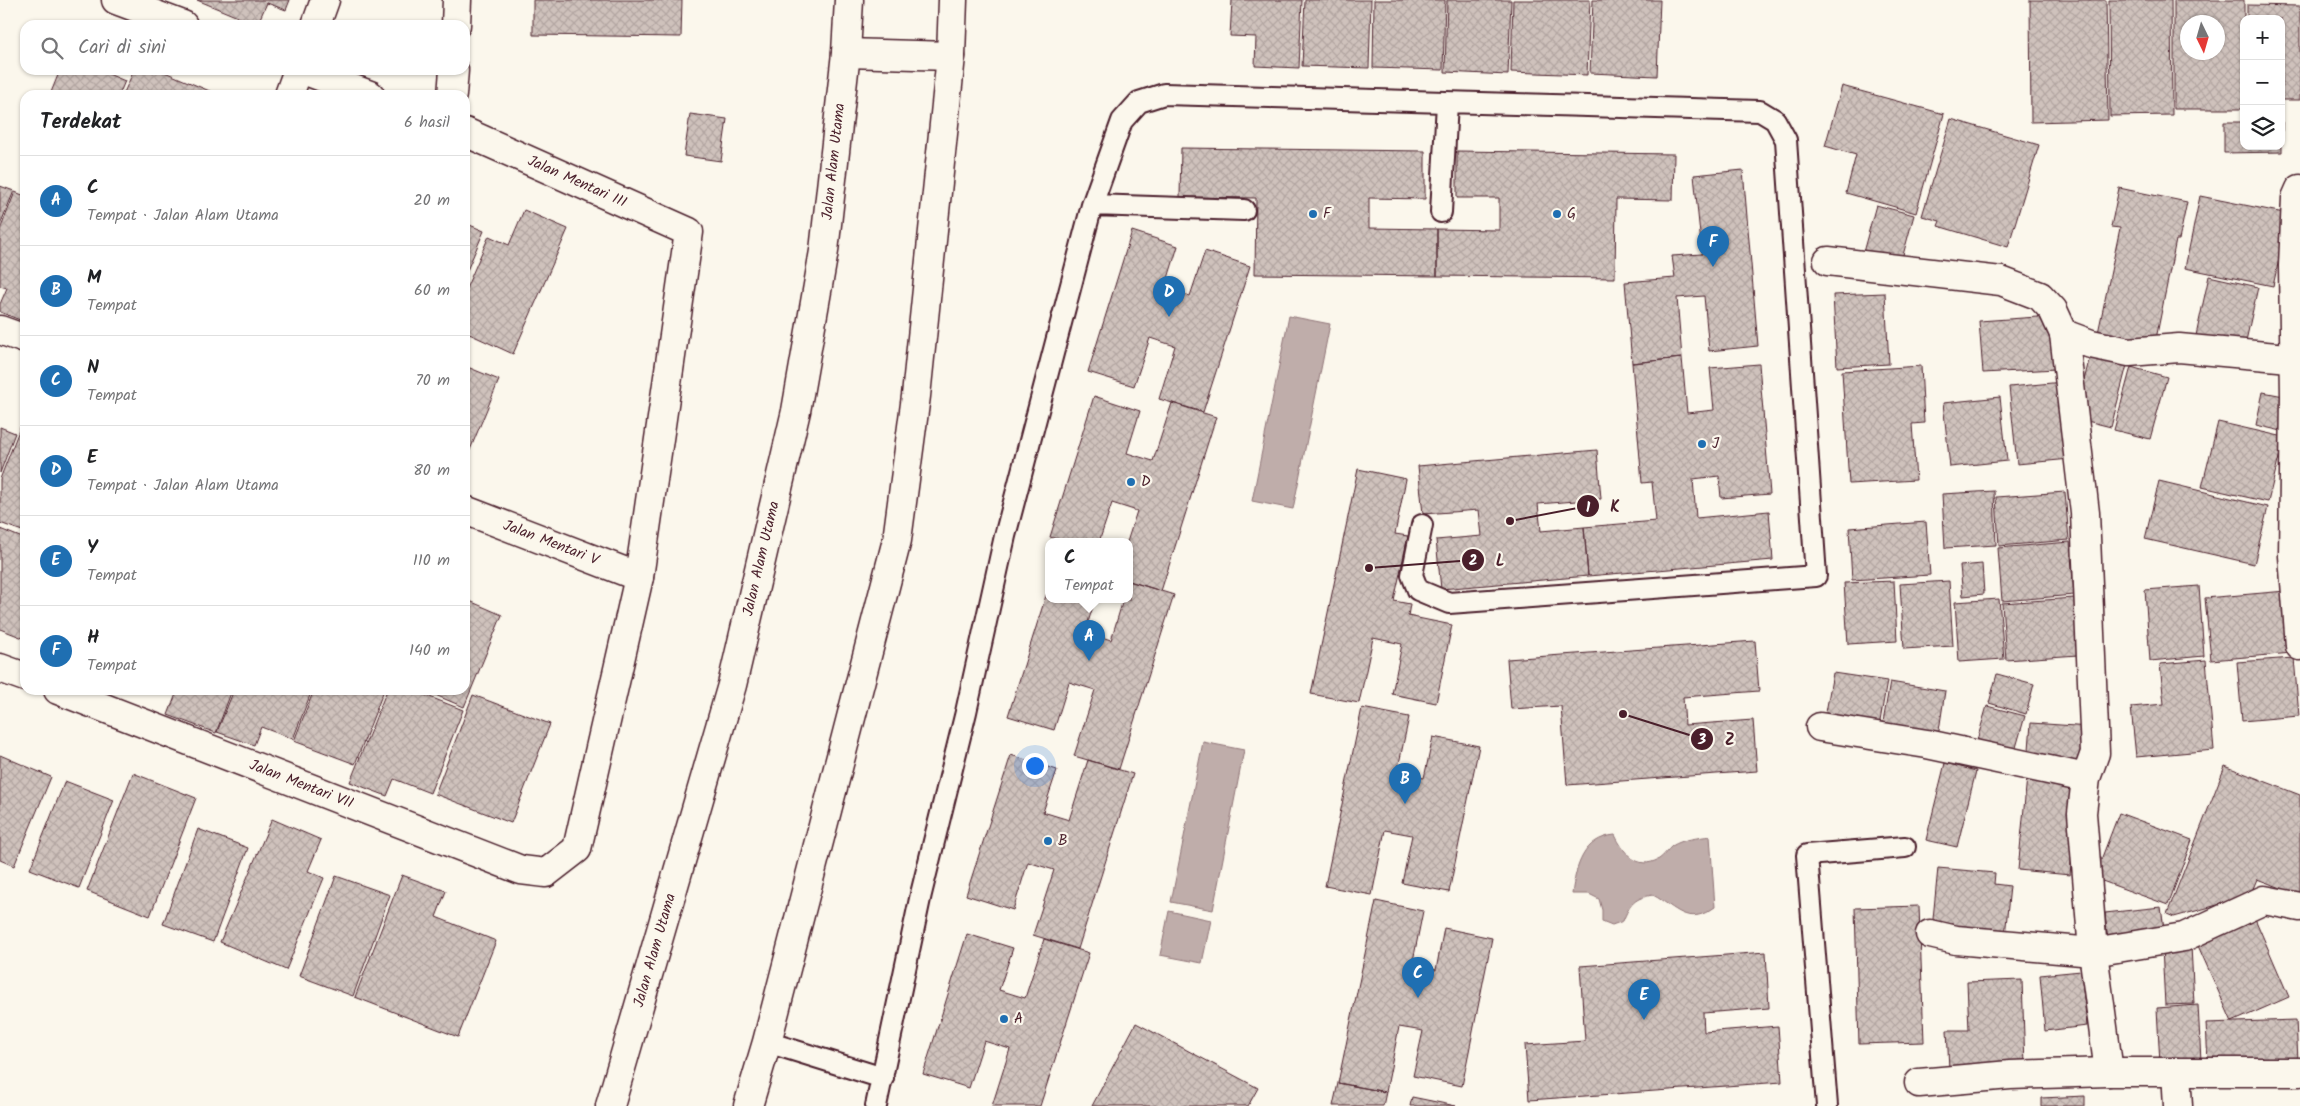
<!DOCTYPE html>
<html lang="id">
<head>
<meta charset="utf-8">
<style>
  body { margin:0; font-family:Kalam,sans-serif; background:#f2f2f2; color:#202124 }
  .controls { position:absolute; right:15px; top:15px; display:grid; overflow:hidden; border-radius:10px; box-shadow:0 1px 4px #0004 }
  .controls button { width:45px; height:45px; display:grid; place-items:center; padding:0; border:0; border-bottom:1px solid #e0e0e0; background:#fff; color:#202124; font:25px sans-serif }
  .compass { position:absolute; left:2180px; top:15px; width:45px; height:45px; border-radius:50%; background:#fff; box-shadow:0 1px 4px #0004; rotate:175deg }
  .you { position:absolute; left:1034px; top:765px; width:18px; height:18px; margin:-12px; border:4px solid #fff; border-radius:50%; background:#1a73e8; box-shadow:0 0 0 8px #1a73e833 }
  .badge { display:grid; place-items:center; width:32px; height:32px; border-radius:50%; background:#1f6fb2; color:#fff; font-size:16px; font-weight:700 }
  .pin { position:absolute; translate:-50% -41px; filter:drop-shadow(0 1px 2px #0008) }
  .pin::after { content:''; position:absolute; top:26px; width:18px; height:15px; background:inherit; clip-path:polygon(0 0,100% 0,50% 100%) }
  .popup { position:absolute; left:1045px; top:538px; width:88px; height:65px; box-sizing:border-box; display:grid; place-content:center; border-radius:10px; background:#fff; filter:drop-shadow(0 1px 4px #0005); font-size:16px; white-space:nowrap; color:#757577 }
  .popup b { font-size:19px; color:#202124 }
  .popup::after { content:''; position:absolute; left:50%; top:100%; margin-left:-10px; border:10px solid transparent; border-top-color:#fff }
  .list { margin:0; padding:0; list-style:none }
  h2 { display:flex; justify-content:space-between; align-items:center; height:65px; margin:0; padding:0 20px; font-size:21px }
  h2 small { font-size:16px; font-weight:400; color:#757577 }
  .list li { display:grid; grid-template-columns:32px 1fr auto; gap:15px; align-items:center; box-sizing:border-box; height:90px; padding:0 20px; border-top:1px solid #e0e0e0 }
  .list b { display:block; font-size:19px; white-space:nowrap }
  .list p { margin:0; font-size:16px; white-space:nowrap; color:#757577 }
  .list em { font-size:16px; font-style:normal; color:#757577 }
  .icon { flex:none; width:28px; height:28px; fill:none; stroke:currentColor; stroke-width:2; stroke-linecap:round; stroke-linejoin:round }
  .map { position:relative; flex:none; width:2300px; height:1106px; overflow:hidden }
  .search { position:absolute; background:#fff; box-shadow:0 1px 4px #0004; left:20px; top:20px; width:450px; height:55px; display:flex; align-items:center; gap:12px; box-sizing:border-box; padding:0 18px; border-radius:15px; color:#757577; font-size:19px }
  .panel { position:absolute; background:#fff; box-shadow:0 1px 4px #0004; left:20px; top:90px; width:450px; height:605px; border-radius:15px }
  .map>svg:first-child { display:block }
</style>
</head>
<body>
<div class="map">
<svg width="2300" height="1106" viewBox="0 0 2300 1106">
  <defs>
    <pattern id="building-cross-hatch" width="8" height="8" patternUnits="userSpaceOnUse" patternTransform="scale(1.25)"><rect width="8" height="8" fill="#cfc2bc"/><path d="M0 0l8 8M0 8l8-8" fill="none" stroke="#b3a6a2"/></pattern>
  </defs>
  <rect width="100%" height="100%" fill="#fbf7ec"/>
  <filter id="ink" filterUnits="userSpaceOnUse"><feTurbulence type="fractalNoise" baseFrequency=".02" numOctaves="2"/><feDisplacementMap in="SourceGraphic" scale="10" xChannelSelector="R" yChannelSelector="G"/><feConvolveMatrix kernelMatrix="1 2 1 2 8 2 1 2 1" color-interpolation-filters="sRGB"/></filter>
  <g filter="url(#ink)">
    <path fill="#bfadaa" stroke="#907477" d="M1289,316L1330,324L1293,509L1252,501Z
      M1203,742L1244,750L1213,910L1171,902Z
      M1615,835C1624,853 1637,871 1659,859C1664,856 1667,850 1672,846C1683,839 1698,838 1710,836L1715,907C1687,927 1677,908 1653,895C1634,898 1630,904 1623,921L1612,925L1602,921V910L1599,899L1589,894H1572C1576,866 1583,838 1615,835Z
      M1169,911L1211,920L1202,963L1160,955Z"/>
    <path fill="url(#building-cross-hatch)" stroke="#4a1f2b" fill-rule="evenodd" d="M197,0H290L286,10L267,3L257,25Z
      M533,0H682L681,37L533,35Z
      M1232,0H1302L1299,68L1255,66L1256,37L1230,36Z
      M1305,0H1371L1369,68L1302,66Z
      M1374,0H1445L1443,70L1373,68Z
      M1447,0H1511L1508,75L1445,72Z
      M1513,0H1590L1587,75L1511,72Z
      M1593,0H1660L1657,76L1590,73Z
      M2030,0H2106L2108,120L2031,122Z
      M2109,0H2171L2172,115L2110,116Z
      M2174,0H2244V109H2174ZM2188,22H2218V52H2188Z
      M2247,5L2300,6V100H2281V19H2247Z
      M60,70H99L125,81L119,95H50Z
      M134,70H160L219,95H123Z
      M1842,86L1944,114L1916,213L1846,193L1856,155L1825,146Z
      M690,114L727,119L721,161L684,156Z
      M1951,119L2039,145L2008,247L1938,226L1940,221L1922,216Z
      M2224,122H2244V146H2281L2282,122V152L2224,153Z
      M1181,148L1425,151V199L1369,198V228L1437,229V276L1255,274L1256,198L1180,197Z
      M1457,151L1674,154L1673,200L1616,199L1615,278L1437,276V229L1499,230V198H1457Z
      M1743,170L1758,346L1709,351L1704,296L1677,298L1682,358L1632,363L1625,282L1675,278L1672,256L1702,254L1694,175Z
      M0,186L14,191L0,225Z
      M2119,188L2187,202L2179,240H2176L2155,344L2098,333L2120,228L2111,227Z
      M15,192L25,196V322L0,312V304L7,288L0,286V230Z
      M2200,196L2289,214L2273,286L2185,268Z
      M1876,205L1914,215L1900,266L1862,256Z
      M524,210L568,229L513,354L465,332V291L489,236L509,245Z
      M465,223L484,231L465,275Z
      M1132,231L1178,246L1165,288L1190,296L1205,251L1250,266L1203,412L1159,399L1175,346L1150,338L1134,386L1088,372Z
      M2209,276L2258,287L2244,350L2195,340Z
      M1885,293L1889,364L1837,367L1833,295Z
      M2052,316L2056,369L1983,373L1979,321Z
      M2090,356L2127,365L2111,427L2075,418Z
      M1682,358L1687,413L1714,410L1710,368L1759,364L1770,494L1721,498L1719,476L1693,479L1696,518L1769,511L1773,560L1588,576L1584,527L1656,521L1652,482L1642,483L1632,363Z
      M465,366L499,380L465,462Z
      M1921,366L1924,423L1912,424L1916,480L1849,484L1842,371Z
      M2131,367L2167,377L2150,439L2114,430Z
      M2063,382L2070,459L2017,464L2009,387Z
      M2263,392L2294,398L2286,432L2256,425Z
      M1094,396L1140,411L1127,453L1153,461L1172,403L1216,417L1161,591L1129,581L1127,542L1137,511L1112,503L1099,542H1067L1050,537Z
      M2000,397L2007,461L1950,467L1943,403Z
      M25,415V532L0,523V479Z
      M2218,422L2284,437L2268,502L2202,487Z
      M0,427L15,433L0,473Z
      M1597,450L1601,499L1538,504L1541,531L1584,527L1588,576L1441,589L1436,540L1482,536L1479,510L1423,514L1418,466Z
      M1358,469L1406,479L1395,534L1408,536L1394,601L1410,604L1408,616L1452,625L1436,703L1392,694L1402,644L1373,638L1359,703L1311,694Z
      M2159,481L2268,507L2254,564L2145,539Z
      M1994,491L1996,545L1945,548L1942,494Z
      M2065,492L2069,540L1999,546L1996,497Z
      M1926,522L1930,575L1852,580L1849,528Z
      M0,529L25,539V632L23,638L0,629Z
      M2070,542L2074,595L2002,601L1998,548Z
      M1982,564L1984,594L1963,596L1960,566Z
      M1129,581L1174,595L1119,769L1074,756L1095,690L1069,682L1054,730L1008,716L1049,586V600H1095L1085,632L1111,640L1123,600H1129Z
      M1894,581L1897,641L1848,644L1844,583Z
      M1949,581L1953,646L1904,649L1900,584Z
      M2199,586L2204,656L2150,661L2145,590Z
      M2286,591L2292,653L2211,660L2205,598Z
      M2074,598L2078,655L2006,660L2002,603Z
      M465,599L502,615L464,707L423,690H465Z
      M1999,599L2004,659L1959,662L1955,602Z
      M1755,641L1759,691L1683,697L1685,725L1753,720L1757,771L1567,785L1561,706L1511,709L1507,659Z
      M2294,658L2299,716L2242,721L2237,662Z
      M2206,660L2214,750L2136,757L2131,707L2164,704L2160,664Z
      M1833,673L1887,681L1879,727L1825,718Z
      M1997,674L2034,684L2026,714L1989,703Z
      M1890,682L1945,691L1938,737L1882,728Z
      M167,690H232L216,733L168,715L176,694Z
      M234,690H312L293,739L261,727L254,745L217,732Z
      M314,690H384L355,764L294,741Z
      M387,690H412L463,710L430,793L394,779L387,796L350,782Z
      M473,695L550,724L511,823L435,794Z
      M1987,706L2025,716L2013,758L1975,747Z
      M1362,708L1409,717L1397,773L1424,778L1433,737L1479,746L1449,892L1402,883L1412,835L1385,830L1372,895L1325,886Z
      M2031,723L2090,727L2086,768L2028,763Z
      M0,755L51,777L14,866L0,860Z
      M1011,755L1057,770L1043,812L1069,820L1088,760L1133,774L1078,949L1033,935L1054,870L1028,862L1013,910L966,895Z
      M1945,763L1976,771L1957,847L1926,840Z
      M2225,766L2300,795V895L2257,879L2250,896L2174,917L2167,914Z
      M133,773L196,798L150,916L87,891Z
      M2027,777L2078,782L2070,875L2018,870Z
      M65,781L114,800L79,888L30,869Z
      M2119,813L2192,840L2168,905L2094,878Z
      M272,819L321,840L308,871L324,878L286,970L220,942Z
      M198,829L248,848L213,942L163,924Z
      M1938,868L1995,873L1994,884L2010,886L2005,936L1932,929Z
      M402,875L446,891L436,917L496,941L458,1037L355,997Z
      M336,876L390,895L353,996L299,976Z
      M1376,901L1423,911L1412,966L1436,970L1444,928L1492,938L1462,1086L1413,1076L1423,1031L1399,1027L1386,1092L1338,1083Z
      M1919,906L1924,1042L1859,1044L1855,908Z
      M2161,907L2165,937L2108,943L2105,913Z
      M2253,914L2289,997L2232,1022L2195,939Z
      M967,934L1013,948L999,990L1025,998L1044,939L1089,953L1040,1106H992L1010,1049L984,1041L969,1088L923,1074Z
      M2191,946L2194,1004L2165,1005L2162,948Z
      M1766,952L1769,1008L1703,1013L1704,1032L1778,1026L1782,1082L1529,1100L1525,1045L1585,1041L1580,966Z
      M2081,971L2087,1026L2045,1031L2040,975Z
      M2022,980L2025,1065L1949,1069L1947,1030H1969L1967,982Z
      M2198,1005L2201,1061L2160,1064L2157,1008Z
      M2296,1020L2298,1061L2208,1064L2206,1023Z
      M1136,1023L1258,1088L1248,1106H1092Z
      M1338,1083L1386,1092L1383,1106H1333Z
      M2085,1096V1106H2041V1098Z
      M1412,1097L1456,1106H1410Z"/>
    <g fill="none" stroke-linecap="round" stroke-linejoin="round">
      <defs>
        <path id="lane" d="M1092,205L1244,210
          M1441,212L1447,103
          M767,1042L883,1078
          M876,1106L921,894L966,712L1005,536L1092,205L1122,121L1139,102L1164,94L1760,111L1775,120L1786,140L1816,576L1449,603L1418,590L1412,575L1422,525
          M1827,1106L1807,855L1905,847"/>
        <g id="street">
          <path d="M116,0L183,25"/>
          <path d="M316,25L325,0"/>
          <path d="M456,25L457,0"/>
          <path d="M303,70L370,95"/>
          <path d="M289,95L298,70"/>
          <path d="M452,95L454,70"/>
          <path d="M2300,189L2296,198L2293,266L2295,396L2293,556L2300,646"/>
          <path d="M1828,261L2001,281L2040,296L2053,310L2064,334L2091,344L2129,352L2179,348L2300,359"/>
          <path d="M0,330L25,339"/>
          <path d="M2064,334L2085,513L2095,753L2086,778L2082,813L2093,952L2109,1072"/>
          <path id="s1" d="M465,510L639,577"/>
          <path d="M0,668L25,677"/>
          <path id="s2" d="M58,690L521,870L546,873L577,849L639,577L689,232L465,132"/>
          <path d="M1820,727L1927,744L2086,778"/>
          <path d="M1930,934L1956,940L2093,952L2184,937L2264,900L2300,907"/>
          <path d="M2176,1072L2178,1106"/>
          <path d="M1919,1083L2010,1075L2109,1072H2300"/>
        </g>
        <g id="secondary">
          <path d="M846,53L951,56"/>
          <path id="s3" d="M610,1106L732,685L796,411L824,251L846,53L849,0"/>
          <path d="M748,1106L767,1042L897,540L916,396L951,56L953,0"/>
        </g>
      </defs>
      <use href="#lane" stroke="#4a1f2b" stroke-width="24"/>
      <use href="#street" stroke="#4a1f2b" stroke-width="31"/>
      <use href="#secondary" stroke="#4a1f2b" stroke-width="31"/>
      <use href="#lane" stroke="#fbf7ec" stroke-width="20"/>
      <use href="#street" stroke="#fbf7ec" stroke-width="28"/>
      <use href="#secondary" stroke="#fbf7ec" stroke-width="28"/>
    </g>
  </g>
  <g fill="#1f6fb2" stroke="#fbf7ec" stroke-width="2">
    <circle cx="1313" cy="214" r="5"/>
    <circle cx="1557" cy="214" r="5"/>
    <circle cx="1702" cy="444" r="5"/>
    <circle cx="1131" cy="482" r="5"/>
    <circle cx="1048" cy="841" r="5"/>
    <circle cx="1004" cy="1019" r="5"/>
  </g>
  <g text-anchor="middle" dominant-baseline="central" stroke-width="4.5" stroke-linejoin="round" paint-order="stroke">
    <g font-size="15" fill="#4a1f2b" stroke="#fbf7ec">
      <text stroke="none"><textPath href="#s3" startOffset="972">Jalan Alam Utama</textPath></text>
      <text transform="translate(577 182) rotate(24)">Jalan Mentari III</text>
      <text stroke="none"><textPath href="#s1" startOffset="92">Jalan Mentari V</textPath></text>
      <text stroke="none"><textPath href="#s3" startOffset="568">Jalan Alam Utama</textPath></text>
      <text stroke="none"><textPath href="#s2" startOffset="261">Jalan Mentari VII</textPath></text>
      <text stroke="none"><textPath href="#s3" startOffset="162">Jalan Alam Utama</textPath></text>
    </g>
    <g font-size="15" fill="#4a1f2b" stroke="#fbf7ec" text-anchor="start">
      <text x="1323" y="214">F</text>
      <text x="1567" y="214">G</text>
      <text x="1712" y="444">J</text>
      <text x="1141" y="482">D</text>
      <text x="1058" y="841">B</text>
      <text x="1014" y="1019">A</text>
    </g>
  </g>
  <path fill="none" stroke="#4a1f2b" stroke-width="2" d="M1510 521L1588 506M1369 568L1473 560M1623 714L1702 739"/>
  <g fill="#4a1f2b" stroke="#fbf7ec" stroke-width="2">
    <circle cx="1510" cy="521" r="5"/>
    <circle cx="1369" cy="568" r="5"/>
    <circle cx="1623" cy="714" r="5"/>
    <circle cx="1588" cy="506" r="12"/>
    <circle cx="1473" cy="560" r="12"/>
    <circle cx="1702" cy="739" r="12"/>
  </g>
  <g font-size="15" text-anchor="middle" font-weight="bold" fill="#fff">
    <text x="1588" y="512">1</text>
    <text x="1473" y="565">2</text>
    <text x="1702" y="744">3</text>
  </g>
  <g font-size="16" text-anchor="middle" font-weight="bold" fill="#4a1f2b" stroke="#fbf7ec" stroke-width="4.5" stroke-linejoin="round" paint-order="stroke">
    <text x="1615" y="512">K</text>
    <text x="1500" y="566">L</text>
    <text x="1730" y="745">Z</text>
  </g>
</svg>
<div class="controls">
<button>+</button>
<button>−</button>
<button><svg class="icon" aria-label="layers" viewBox="0 0 24 24"><path d="M12 4l9 5-9 5-9-5zM3 14l9 5 9-5"/></svg></button>
</div>
<svg class="compass" viewBox="-18 -18 36 36"><path d="M0-13l5 13h-10z" fill="#e53935"/><path d="M0 13l5-13h-10z" fill="#757577"/></svg>
<div class="you"></div>
<div class="pin badge" style="left:1089px;top:661px">A</div>
<div class="popup"><b>C</b>Tempat</div>
<div class="pin badge" style="left:1405px;top:804px">B</div>
<div class="pin badge" style="left:1418px;top:998px">C</div>
<div class="pin badge" style="left:1169px;top:317px">D</div>
<div class="pin badge" style="left:1644px;top:1020px">E</div>
<div class="pin badge" style="left:1713px;top:267px">F</div>
<div class="search"><svg class="icon" aria-label="search" viewBox="0 0 24 24"><circle cx="10" cy="10" r="6"/><path d="M15 15l6 6"/></svg>Cari di sini</div>
<section class="panel">
<h2>Terdekat<small>6 hasil</small></h2>
<ul class="list">
<li><span class="badge">A</span><div><b>C</b><p>Tempat · Jalan Alam Utama</p></div><em>20 m</em></li>
<li><span class="badge">B</span><div><b>M</b><p>Tempat</p></div><em>60 m</em></li>
<li><span class="badge">C</span><div><b>N</b><p>Tempat</p></div><em>70 m</em></li>
<li><span class="badge">D</span><div><b>E</b><p>Tempat · Jalan Alam Utama</p></div><em>80 m</em></li>
<li><span class="badge">E</span><div><b>Y</b><p>Tempat</p></div><em>110 m</em></li>
<li><span class="badge">F</span><div><b>H</b><p>Tempat</p></div><em>140 m</em></li>
</ul>
</section>
</div>
</body>
</html>
